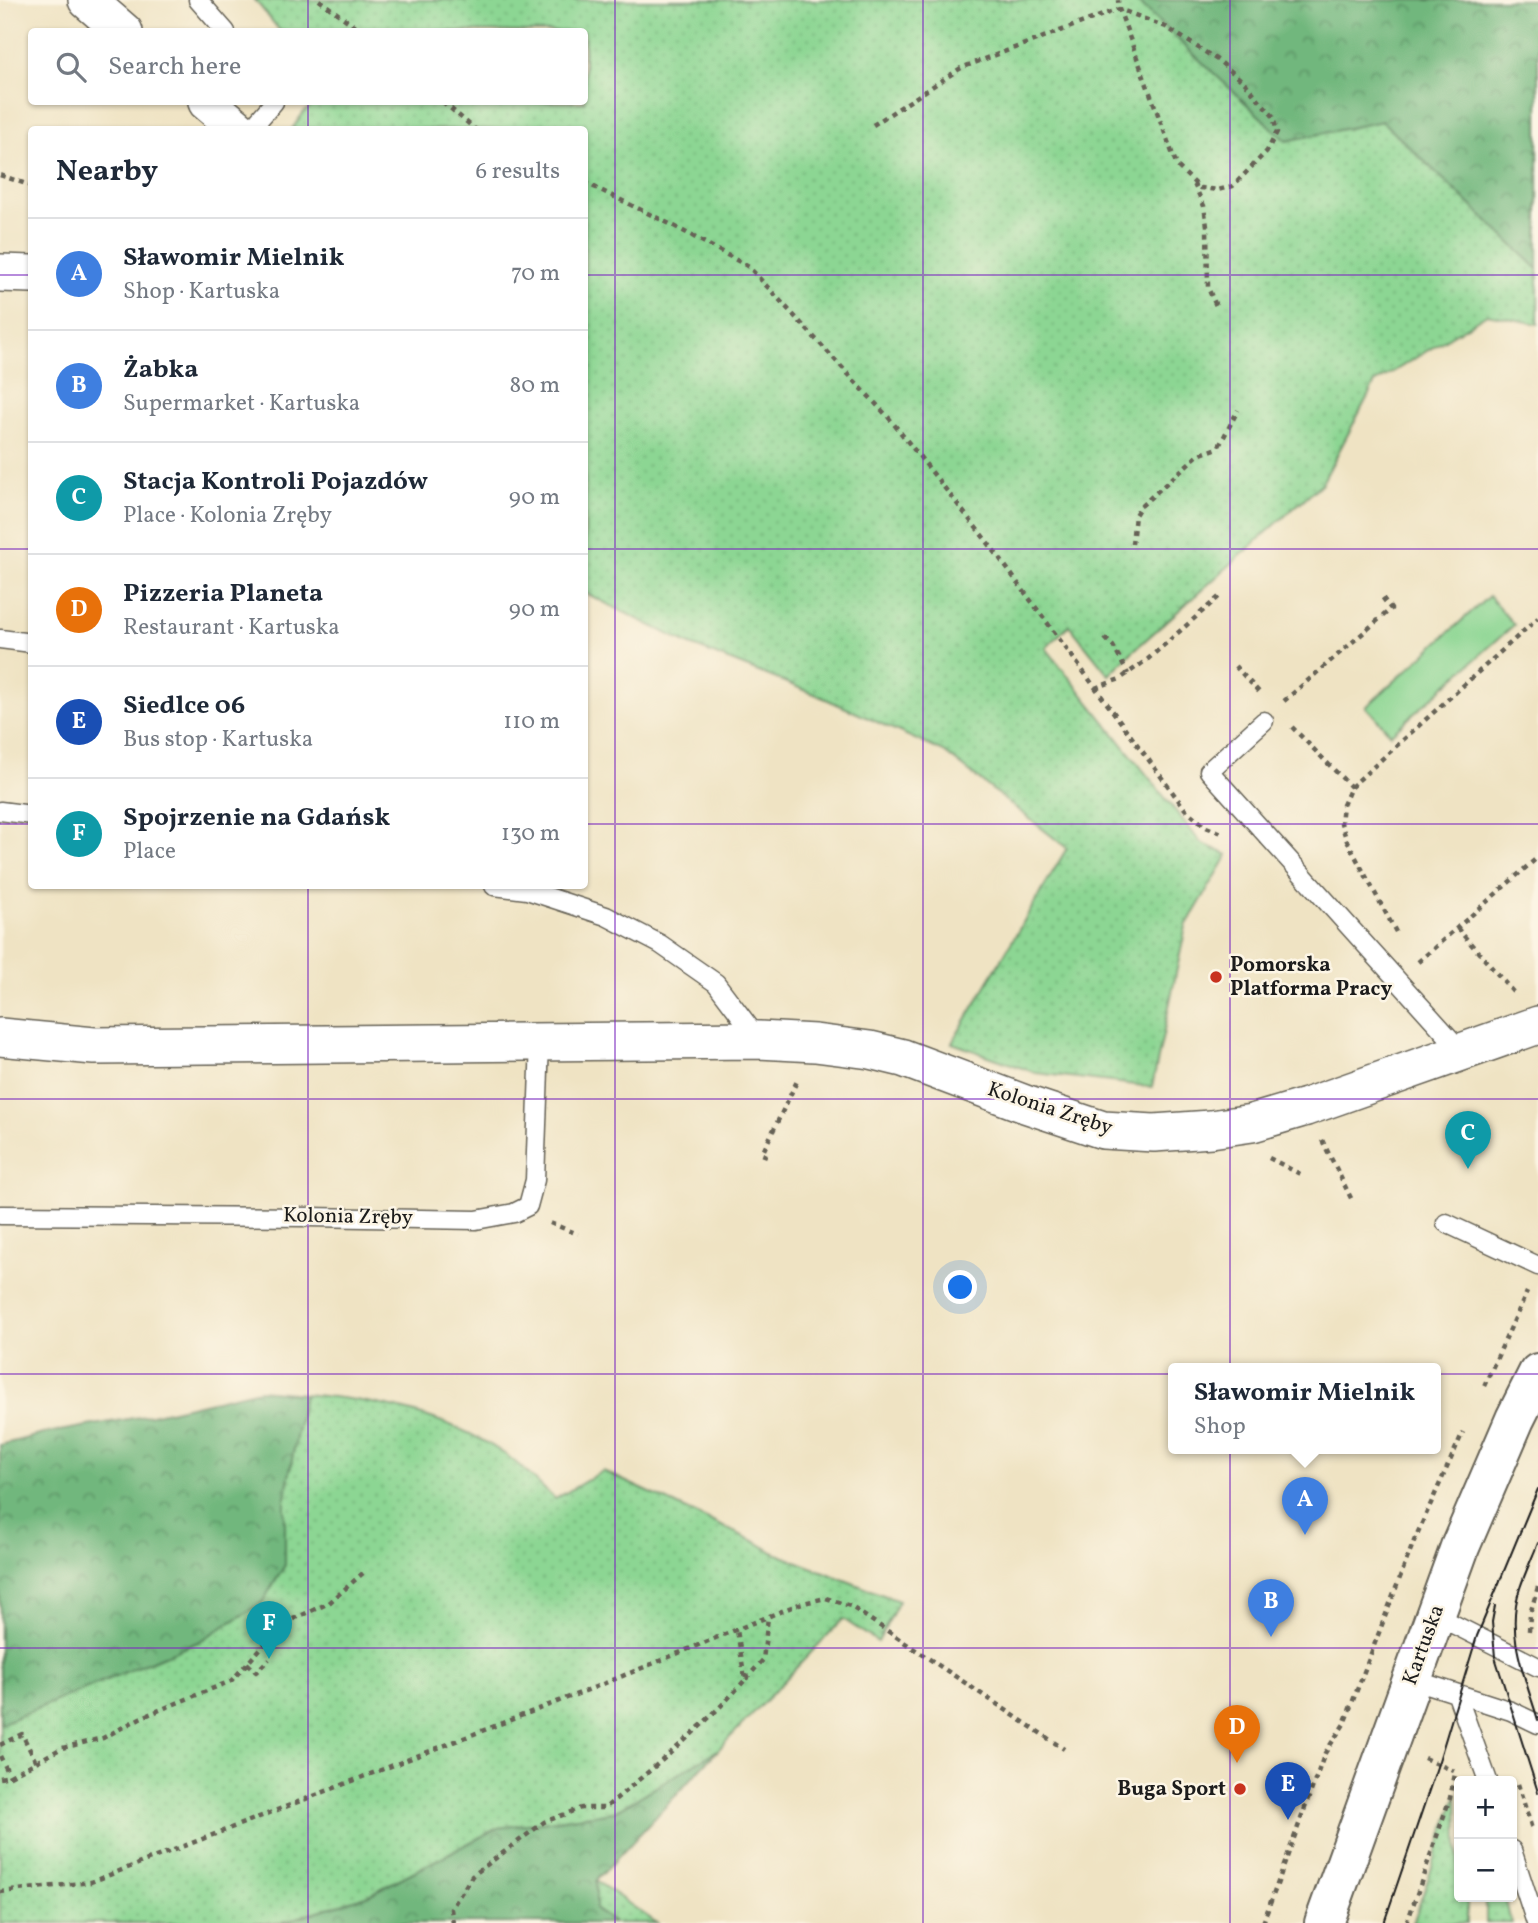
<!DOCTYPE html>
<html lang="en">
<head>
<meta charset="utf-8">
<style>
  body { margin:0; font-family:Vollkorn,serif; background:#f2f2f3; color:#1f2937 }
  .controls { position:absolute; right:21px; bottom:21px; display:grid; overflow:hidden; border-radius:7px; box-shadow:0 2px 5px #0004 }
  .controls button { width:63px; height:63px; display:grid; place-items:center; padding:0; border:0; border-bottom:2px solid #e0e1e3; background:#fff; color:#1f2937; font:35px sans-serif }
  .you { position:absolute; left:961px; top:1288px; width:24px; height:24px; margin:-18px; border:5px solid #fff; border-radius:50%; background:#1a73e8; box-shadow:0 0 0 10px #1a73e833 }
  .badge { display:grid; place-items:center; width:46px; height:46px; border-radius:50%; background:#c8321e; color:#fff; font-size:23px; font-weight:700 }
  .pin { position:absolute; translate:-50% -58px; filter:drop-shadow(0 2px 4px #0008) }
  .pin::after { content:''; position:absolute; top:37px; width:24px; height:21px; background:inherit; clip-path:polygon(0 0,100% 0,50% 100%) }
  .popup { position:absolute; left:1168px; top:1363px; width:273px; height:91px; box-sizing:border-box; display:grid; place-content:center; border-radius:7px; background:#fff; filter:drop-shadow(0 2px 5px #0005); font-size:23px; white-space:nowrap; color:#747a83 }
  .popup b { font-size:26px; color:#1f2937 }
  .popup::after { content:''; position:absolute; left:50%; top:100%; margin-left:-14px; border:14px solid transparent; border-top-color:#fff }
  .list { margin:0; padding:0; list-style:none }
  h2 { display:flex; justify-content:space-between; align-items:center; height:91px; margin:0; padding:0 28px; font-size:30px }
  h2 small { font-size:23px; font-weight:400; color:#747a83 }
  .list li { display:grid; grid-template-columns:46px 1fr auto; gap:21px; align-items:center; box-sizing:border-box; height:112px; padding:0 28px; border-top:2px solid #e0e1e3 }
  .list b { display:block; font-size:26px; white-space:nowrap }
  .list p { margin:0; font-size:23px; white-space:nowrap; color:#747a83 }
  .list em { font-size:23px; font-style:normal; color:#747a83 }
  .icon { flex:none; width:38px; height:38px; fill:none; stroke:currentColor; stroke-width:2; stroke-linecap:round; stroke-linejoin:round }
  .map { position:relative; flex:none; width:1538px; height:1923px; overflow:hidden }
  .search { position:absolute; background:#fff; box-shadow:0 2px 5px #0004; left:28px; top:28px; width:560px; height:77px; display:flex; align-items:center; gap:18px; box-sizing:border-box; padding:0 24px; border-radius:7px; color:#747a83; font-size:26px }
  .panel { position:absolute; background:#fff; box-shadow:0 2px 5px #0004; left:28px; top:126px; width:560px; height:763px; border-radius:7px }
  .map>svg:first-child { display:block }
</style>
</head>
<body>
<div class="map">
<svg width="1538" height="1923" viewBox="0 0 1538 1923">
  <defs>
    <pattern id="grass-dots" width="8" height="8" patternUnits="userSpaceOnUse" patternTransform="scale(1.75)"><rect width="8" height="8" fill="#8cd693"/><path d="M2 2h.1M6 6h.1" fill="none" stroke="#78b77e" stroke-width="1.8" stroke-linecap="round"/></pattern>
    <pattern id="forest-crowns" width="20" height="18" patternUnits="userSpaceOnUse" patternTransform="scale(1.75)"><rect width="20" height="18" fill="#71b77d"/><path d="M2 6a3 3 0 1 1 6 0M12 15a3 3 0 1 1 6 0" fill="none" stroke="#5c9466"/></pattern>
  </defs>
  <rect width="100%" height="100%" fill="#fcf5e5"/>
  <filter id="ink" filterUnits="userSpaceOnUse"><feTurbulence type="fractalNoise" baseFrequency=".0143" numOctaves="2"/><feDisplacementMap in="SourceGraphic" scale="14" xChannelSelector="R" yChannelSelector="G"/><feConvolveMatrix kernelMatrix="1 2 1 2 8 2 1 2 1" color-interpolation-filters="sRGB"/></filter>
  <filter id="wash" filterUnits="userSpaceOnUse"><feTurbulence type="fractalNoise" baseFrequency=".00686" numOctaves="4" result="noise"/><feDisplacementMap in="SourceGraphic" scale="28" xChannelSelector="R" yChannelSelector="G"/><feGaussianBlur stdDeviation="1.57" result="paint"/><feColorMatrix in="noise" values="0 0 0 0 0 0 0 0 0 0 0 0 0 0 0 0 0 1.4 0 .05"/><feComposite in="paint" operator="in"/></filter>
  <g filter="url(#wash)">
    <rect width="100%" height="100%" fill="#efe3c3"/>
    <path fill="url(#grass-dots)" stroke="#547958" stroke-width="2" d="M255,0H1136L1286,141L1382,121L1538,269V324L1487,314L1375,383L1322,483L1131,653L1109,675L1069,625L1046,648L1201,843L1228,855L1186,926L1152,1087L1036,1073L952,1043L1067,848L944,752L817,695L688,644L585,593L584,130L292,129L304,112L317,102H584V32L280,31Z
      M304,1394C373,1400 444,1413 503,1453C522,1465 538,1484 555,1499L603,1471L758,1543L775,1553L899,1601L878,1642L843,1619L718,1750L614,1812L498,1828L367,1896L280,1923H0V1724L200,1641L285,1565V1498Z
      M1457,1794L1459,1897H1467V1923H1413Z
      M596,1881L657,1923H615L596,1910Z
      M1486,1897H1505L1511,1923H1486Z"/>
    <path fill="url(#forest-crowns)" stroke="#466a4c" stroke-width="2" d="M1136,0H1538V269L1382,121L1286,141Z
      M259,1390L304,1394L285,1498V1565L262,1603L200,1641L0,1724V1445L47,1433L151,1415Z
      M718,1750L596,1881V1910L615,1923H280L367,1896L498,1828L614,1812Z"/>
    <path fill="#8cd693" stroke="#547958" stroke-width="2" d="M1489,596L1514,625L1391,734L1366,707Z"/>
  </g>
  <g filter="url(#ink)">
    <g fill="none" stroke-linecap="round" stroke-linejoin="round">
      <defs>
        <path id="lane" d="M198,0L226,32
          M250,130L274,102
          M0,639L32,643
          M1264,721L1209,771L1463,1053
          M0,811L32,815
          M494,886L527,890L606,916L660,944L716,983L759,1040
          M0,1215L309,1217L476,1220L514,1213L528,1206L535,1180L540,1042
          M1446,1223L1538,1266
          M1435,1615L1538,1667
          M1412,1679L1511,1711L1538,1724
          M1457,1695L1488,1781
          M1512,1850L1536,1923"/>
        <path id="street" d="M87,0L124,32
          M207,102L240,130
          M0,273L32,274
          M0,1037L94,1046L759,1040L815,1043L870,1050L903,1058L1025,1104L1103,1130L1154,1133L1211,1129L1252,1123L1306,1107L1538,1025"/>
        <path id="secondary" d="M1324,1923L1460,1547L1515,1419L1538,1373"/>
      </defs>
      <use href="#lane" stroke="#666256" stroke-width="21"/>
      <use href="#street" stroke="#666256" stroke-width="40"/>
      <use href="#secondary" stroke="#666256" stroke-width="42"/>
      <path stroke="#666256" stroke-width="4.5" stroke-dasharray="5 5" stroke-linecap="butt" d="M319,0L363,32
        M443,102L476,130
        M873,125L961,68L1119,9L1166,27L1219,61L1246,84L1273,116L1277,132L1267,151L1233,186L1218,190L1200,188L1177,166L1119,9L1118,0
        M0,175L32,186
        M584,182L674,226L749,267L889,418L989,544L1185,809L1206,827L1225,834
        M1194,184L1204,206L1207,226L1208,288L1217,308
        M1132,544L1135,515L1140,507L1198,455L1218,448L1238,410
        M1105,638L1113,646L1128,674
        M1235,666L1260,693
        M1095,688L1120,679L1148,659L1220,596
        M1284,701L1391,609L1382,597
        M1292,727L1351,787
        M1457,928L1514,993
        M1396,932L1347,841L1341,823L1343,805L1351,787L1538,618
        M1418,962L1538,857
        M1322,1140L1353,1202
        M767,1156L762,1154L798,1079
        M1269,1158L1302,1175
        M550,1223L578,1234
        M1484,1386L1527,1292
        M1529,1631L1530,1614L1538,1587
        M247,1663L256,1672L269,1659
        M746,1679L763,1660L768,1617
        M0,1745L22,1734L36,1762
        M0,1756L10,1776
        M1424,1758L1454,1771
        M0,1778L10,1776L62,1748L103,1738L140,1718L231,1681L284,1623L329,1603L363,1573
        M1518,1784L1532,1829
        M0,1892L91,1882L593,1688L799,1604L826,1598L850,1606L1064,1749
        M453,1923L451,1909L472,1876L544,1822L581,1808H605C654,1767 703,1728 745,1680L737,1630
        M1263,1923L1325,1753L1344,1724L1414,1541L1463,1432
        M1407,1923L1450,1798L1455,1774"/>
      <use href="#lane" stroke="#fff" stroke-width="18"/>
      <use href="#street" stroke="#fff" stroke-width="37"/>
      <use href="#secondary" stroke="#fff" stroke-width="38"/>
      <path stroke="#1c1c1c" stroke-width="2" d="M1538,1543C1532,1558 1525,1573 1520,1588C1505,1633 1525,1677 1538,1720
        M1495,1606L1492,1622L1495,1657L1538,1792
        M1384,1923L1438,1764L1477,1636L1538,1489"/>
    </g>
  </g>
  <path fill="none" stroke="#7b2cbf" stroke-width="2" stroke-opacity="0.55" d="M308,0V32M615,0V1923M923,0V1923M1230,0V1923M308,102V130M0,275H32M584,275H1538M0,549H32M584,549H1538M0,824H32M584,824H1538M308,886V1923M0,1099H1538M0,1374H1538M0,1648H1538"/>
  <g fill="#c8321e" stroke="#fcf5e5" stroke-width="2.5">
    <circle cx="1216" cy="977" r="7"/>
    <circle cx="1240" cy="1789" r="7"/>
  </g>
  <g text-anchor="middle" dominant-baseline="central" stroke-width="5" stroke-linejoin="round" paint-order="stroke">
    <g font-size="21" font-weight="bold" fill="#1c1c1c" stroke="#fcf5e5" text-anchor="start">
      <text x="1230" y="965">Pomorska<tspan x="1230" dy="24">Platforma Pracy</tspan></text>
      <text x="1226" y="1789" text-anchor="end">Buga Sport</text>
    </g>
    <g font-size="21" fill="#1c1c1c" stroke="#fcf5e5">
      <text transform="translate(1050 1109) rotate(18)">Kolonia Zręby</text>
      <text transform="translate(348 1217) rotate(1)">Kolonia Zręby</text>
      <text transform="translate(1424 1645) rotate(-70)">Kartuska</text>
    </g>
  </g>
</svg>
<div class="controls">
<button>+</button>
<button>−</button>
</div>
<div class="you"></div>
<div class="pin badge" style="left:1305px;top:1535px;background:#3f7fe0">A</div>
<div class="popup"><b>Sławomir Mielnik</b>Shop</div>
<div class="pin badge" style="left:1271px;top:1637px;background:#3f7fe0">B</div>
<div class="pin badge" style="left:1468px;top:1169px;background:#0f9aa8">C</div>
<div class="pin badge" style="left:1237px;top:1763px;background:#e8710a">D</div>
<div class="pin badge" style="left:1288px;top:1820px;background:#1a4fb4">E</div>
<div class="pin badge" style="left:269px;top:1659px;background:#0f9aa8">F</div>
<div class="search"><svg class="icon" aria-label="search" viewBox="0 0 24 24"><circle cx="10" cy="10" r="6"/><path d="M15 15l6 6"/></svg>Search here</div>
<section class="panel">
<h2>Nearby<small>6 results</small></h2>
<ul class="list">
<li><span class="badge" style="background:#3f7fe0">A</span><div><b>Sławomir Mielnik</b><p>Shop · Kartuska</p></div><em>70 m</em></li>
<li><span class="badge" style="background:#3f7fe0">B</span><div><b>Żabka</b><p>Supermarket · Kartuska</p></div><em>80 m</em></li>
<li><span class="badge" style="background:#0f9aa8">C</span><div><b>Stacja Kontroli Pojazdów</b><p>Place · Kolonia Zręby</p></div><em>90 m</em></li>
<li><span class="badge" style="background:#e8710a">D</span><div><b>Pizzeria Planeta</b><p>Restaurant · Kartuska</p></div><em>90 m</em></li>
<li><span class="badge" style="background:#1a4fb4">E</span><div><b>Siedlce 06</b><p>Bus stop · Kartuska</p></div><em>110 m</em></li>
<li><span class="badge" style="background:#0f9aa8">F</span><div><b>Spojrzenie na Gdańsk</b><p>Place</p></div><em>130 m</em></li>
</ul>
</section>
</div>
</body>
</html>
